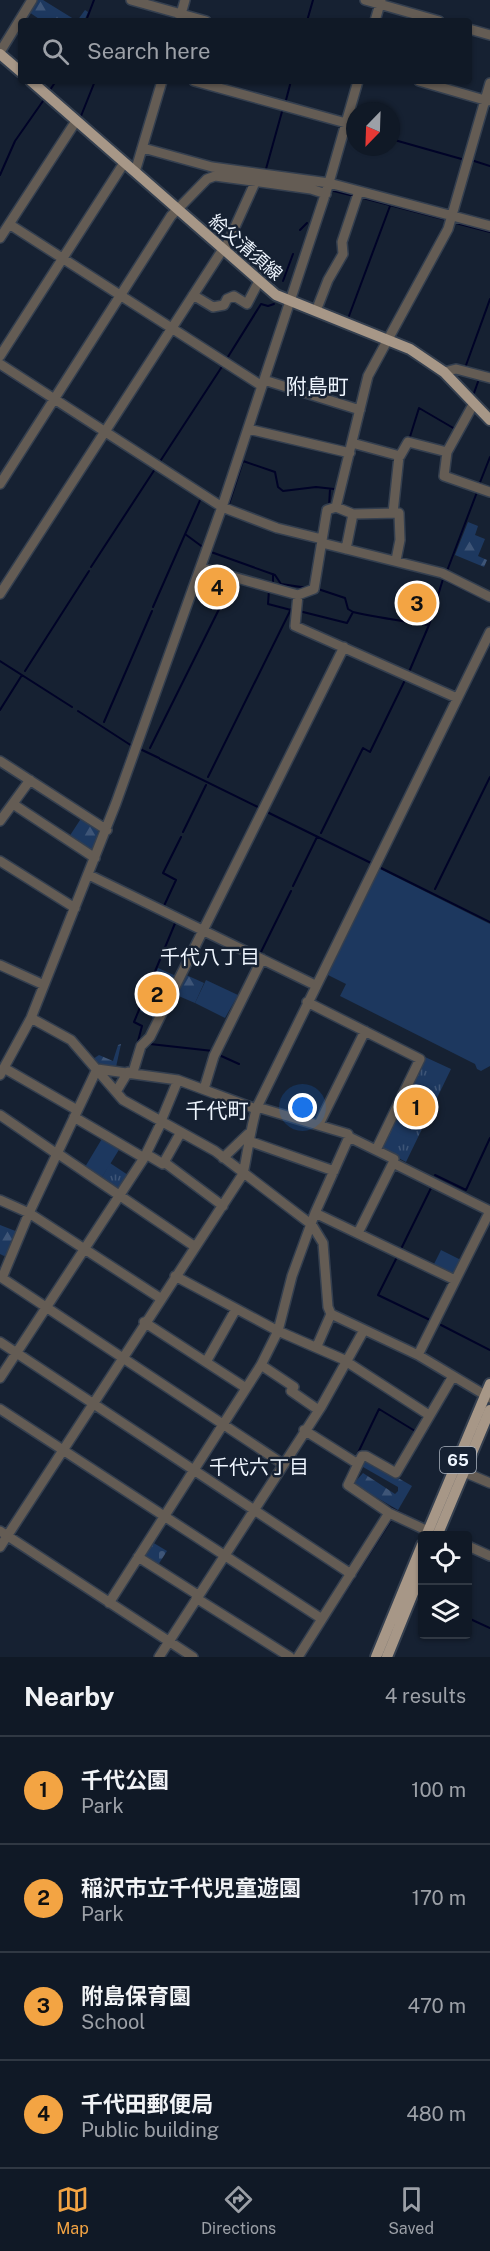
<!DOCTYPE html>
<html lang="en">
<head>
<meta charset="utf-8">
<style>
  body { margin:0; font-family:"Public Sans","Noto Sans JP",sans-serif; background:#1e2632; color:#f1f3f6 }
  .controls { position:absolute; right:18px; bottom:18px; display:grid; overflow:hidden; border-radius:6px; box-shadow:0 2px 4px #0004 }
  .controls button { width:54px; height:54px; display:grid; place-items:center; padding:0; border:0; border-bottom:2px solid #303843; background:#101926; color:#f1f3f6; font:30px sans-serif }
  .compass { position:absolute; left:346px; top:102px; width:54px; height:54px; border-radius:50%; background:#101926; box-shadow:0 2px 4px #0004; rotate:203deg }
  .you { position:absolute; left:303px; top:1108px; width:21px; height:21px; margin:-15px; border:4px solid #fff; border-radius:50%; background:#1a73e8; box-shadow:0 0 0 9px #1a73e833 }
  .badge { display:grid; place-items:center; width:39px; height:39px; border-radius:50%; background:#f3a443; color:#111; font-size:20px; font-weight:700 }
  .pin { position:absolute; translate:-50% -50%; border:3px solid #fff; box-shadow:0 2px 6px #0006 }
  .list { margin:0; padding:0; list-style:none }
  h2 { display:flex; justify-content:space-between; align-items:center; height:78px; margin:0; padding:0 24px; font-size:26px }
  h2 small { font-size:20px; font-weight:400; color:#9ca0a7 }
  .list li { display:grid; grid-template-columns:39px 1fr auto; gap:18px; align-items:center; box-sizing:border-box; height:108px; padding:0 24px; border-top:2px solid #303843 }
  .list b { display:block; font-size:22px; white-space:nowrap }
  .list p { margin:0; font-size:20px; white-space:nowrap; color:#9ca0a7 }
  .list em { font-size:20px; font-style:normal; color:#9ca0a7 }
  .icon { flex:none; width:33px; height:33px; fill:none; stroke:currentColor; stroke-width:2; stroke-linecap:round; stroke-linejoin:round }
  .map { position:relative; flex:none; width:490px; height:1657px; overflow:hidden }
  .search { position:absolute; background:#101926; box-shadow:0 2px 4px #0004; left:18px; right:18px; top:18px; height:66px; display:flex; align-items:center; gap:15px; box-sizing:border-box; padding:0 21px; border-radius:6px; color:#9ca0a7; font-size:22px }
  .sheet { height:510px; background:#101926 }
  nav { display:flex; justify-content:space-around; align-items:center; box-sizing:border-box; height:84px; border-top:2px solid #303843; background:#101926; font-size:16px; color:#9ca0a7 }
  nav a { display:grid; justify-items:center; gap:3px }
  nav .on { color:#f3a443 }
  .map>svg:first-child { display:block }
</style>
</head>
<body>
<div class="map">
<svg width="490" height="1657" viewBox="0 0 490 1657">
  <defs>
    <pattern id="forest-firs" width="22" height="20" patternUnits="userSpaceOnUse" patternTransform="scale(1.5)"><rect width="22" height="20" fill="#1d385f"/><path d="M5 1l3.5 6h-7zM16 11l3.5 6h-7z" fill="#3e5577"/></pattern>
    <pattern id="cemetery-stones" width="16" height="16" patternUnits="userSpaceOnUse" patternTransform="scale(1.5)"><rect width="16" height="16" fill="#1d385f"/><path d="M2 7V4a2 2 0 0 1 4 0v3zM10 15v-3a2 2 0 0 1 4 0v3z" fill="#3e5577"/></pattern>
    <pattern id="park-tufts" width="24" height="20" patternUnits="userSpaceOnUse" patternTransform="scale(1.5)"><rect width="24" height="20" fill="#1d385f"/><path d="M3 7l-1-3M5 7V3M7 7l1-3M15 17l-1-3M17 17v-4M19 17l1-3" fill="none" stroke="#3e5577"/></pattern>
  </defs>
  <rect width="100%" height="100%" fill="#162132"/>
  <path fill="#1d385f" d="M378,868L490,924V1066L481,1071L477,1069L475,1064L340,996L346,984L326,974Z
    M206,980L238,995L225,1018L195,1003Z
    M103,1137L120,1148L101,1179L85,1167Z
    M441,1250L461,1260L455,1272L450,1274L433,1266Z"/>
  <path fill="url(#forest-firs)" d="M37,0H43L77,21L85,10L88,12L84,21H42L29,12Z
    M468,522L478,526L475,535L485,539L478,556L487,560L484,567L455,555Z
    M82,817L99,828L94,849L91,852L69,837Z
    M184,974L204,983L195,1003L174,994Z
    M121,1044L116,1067L102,1065L93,1059L99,1055L113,1061L118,1045Z
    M0,1225L18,1232L8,1255L4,1256L0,1254Z
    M367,1460L412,1486L398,1510L357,1486L355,1482L363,1473L395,1494L398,1491V1487L363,1467V1461Z"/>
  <path fill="url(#cemetery-stones)" d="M152,1542L167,1551L158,1565L146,1558L145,1553Z"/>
  <path fill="url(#park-tufts)" d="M158,968L176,976L155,1019L140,1011Z
    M425,1057L451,1069L406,1162L383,1150L382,1146Z
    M110,1163L128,1175L121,1187L115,1188L101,1179Z"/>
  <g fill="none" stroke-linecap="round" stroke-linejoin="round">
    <path stroke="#000327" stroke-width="2" d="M86,21L94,0
      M307,21L313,0
      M50,90L56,81
      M285,104L291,81
      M81,116L95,81
      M350,127L355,129
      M391,139L465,160
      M471,160L490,166
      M266,169L283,108
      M0,175L15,141L43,101
      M330,190L354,196
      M185,195L205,175L215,172
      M359,197L447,220
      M452,222L490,232
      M300,230L307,223
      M283,281L293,254
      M349,316L390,206
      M226,360L261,304L268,306L274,304
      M465,368L490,299
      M0,370L45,399
      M474,393L479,379
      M409,440L419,408L455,429
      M159,463L223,365
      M479,485L490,457
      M229,504L243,461L275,472L278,487L283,491L316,487L334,489
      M329,507L330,489
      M185,534L204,548
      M216,536L211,552L275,575L281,584L308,588
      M91,567L155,469
      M447,571L477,492
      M273,574V584
      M318,589L345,598L348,609L353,612C379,618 403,621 429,625L443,579L490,602
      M269,590L268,604L291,610
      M153,607L201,498
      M299,611L347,623L353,612
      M0,661L72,707
      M25,671L89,571
      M409,672L429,625
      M0,710L22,675
      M78,711L132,746
      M104,722L152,611
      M150,748L233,581
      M140,749L159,758
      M129,753L132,745
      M160,759L260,808
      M123,770L128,755
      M208,777L291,609
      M265,811L371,863
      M183,832L206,785
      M321,833L363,748L370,752L405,680
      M379,867L490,922
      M293,886L317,837
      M435,889L490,777
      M163,908L176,880L163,873L181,837
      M260,954L291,891
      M150,1044L213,1051
      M137,1045L142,1026L134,1022L176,921
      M219,1055L239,1064
      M92,1091L97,1079
      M435,1175L466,1190L490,1138
      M401,1249L431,1188
      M398,1255L378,1295L430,1320
      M441,1325L490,1350
      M29,1433L54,1450
      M356,1457L379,1409L415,1431L417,1429
      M387,1506L418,1522
      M343,1595L391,1520
      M421,1599L422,1600
      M468,1618L490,1628"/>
    <defs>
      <path id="minor" d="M131,0L206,21
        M365,0L439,21
        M179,21L185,0
        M375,21L381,0
        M469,29L490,35
        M0,52L32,0
        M194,81L346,123
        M419,81L488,101
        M143,148L212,167L329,183L490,226
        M135,172L162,81
        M9,224L262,386
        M0,238L76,121
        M224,251L258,176
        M193,295L213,307L224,305L227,299L234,296L247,304L259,281
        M316,311L328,280L343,254L342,242L359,191
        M0,356L124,163
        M0,364L222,507L277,528L322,539
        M444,372L456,369L490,378
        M264,380L360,410
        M474,403L447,452L444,476L490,492
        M248,429L350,453
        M352,443L400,456L408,442L447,452
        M0,484L171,216L207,179L215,176L311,189L326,194
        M336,507L353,514L399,513L400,540L396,560
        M393,513L399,456
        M322,543L442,573L490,597
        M346,549L353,514
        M201,568L298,595L314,589L327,510L336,507L368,376L448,229L490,83
        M0,594L223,249
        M298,595L295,626L457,698
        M0,761L107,830
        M13,804L95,858
        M0,821L30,780
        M0,861L75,908
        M89,875L315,985
        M0,965L44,985
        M307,1002L420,1059L376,1150
        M31,1018L71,1040L123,1100L215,1151L312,1225L323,1243L328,1307L331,1314L418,1355L490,1398
        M4,1068L77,1110
        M97,1069L29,1213L2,1278L283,1464
        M97,1069L178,1080L256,1109
        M133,1072L141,1046L150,1037L344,647
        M0,1075L31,1018L116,803L222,507L328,186L358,81
        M204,1089L214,1056L262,959
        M116,1092L128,1072
        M257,1107L348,1134L349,1137L394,1159L393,1163L490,1211
        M0,1115L57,1154
        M74,1117L144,1158
        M161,1121L178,1080
        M319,1124L365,1031
        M249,1141L334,1171
        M57,1153L194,1246
        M146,1154L163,1164L181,1132
        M223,1158L248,1134
        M164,1162L223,1206
        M0,1200L29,1213L160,1298
        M315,1213L455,1280
        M358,1233L393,1163
        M175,1276L278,1331L347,1361
        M144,1322L246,1388
        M0,1342L351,1574
        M317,1346L331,1314
        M418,1355L490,1211
        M206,1362L236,1309
        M347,1362L429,1415
        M261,1365L294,1387L291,1391L317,1409
        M0,1378L144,1158L162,1121
        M0,1409L322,1619
        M304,1430L358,1464L348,1485L389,1513L428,1531
        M358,1464L362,1456H366L396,1473L453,1376
        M464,1472L490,1483
        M0,1531L193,1657
        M468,1546L490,1556
        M0,1547L243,1174C248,1151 250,1130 257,1107L490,632
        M138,1557L198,1595
        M196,1598L290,1657
        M109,1603L261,1365L278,1331L292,1276L315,1213L349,1137
        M159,1657L321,1407L364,1330
        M298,1657L389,1513"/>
      <path id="major" d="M0,54L21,72
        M31,81L276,295L410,349L444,372L490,420
        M426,1536L490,1384
        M437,1536L490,1410
        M376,1657L422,1545
        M387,1657L422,1571"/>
    </defs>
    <use href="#minor" stroke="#343f4f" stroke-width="12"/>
    <use href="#major" stroke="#343f4f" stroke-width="14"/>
    <use href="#minor" stroke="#645c54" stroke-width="9"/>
    <use href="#major" stroke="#a79787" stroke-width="10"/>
  </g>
  <g text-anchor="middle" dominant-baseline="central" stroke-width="5" stroke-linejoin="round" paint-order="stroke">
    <rect fill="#162132" stroke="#adb5c1" stroke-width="1.5" x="440" y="1447" width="36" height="26" rx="4.5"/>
    <g font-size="16" font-weight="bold" fill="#eef5fe">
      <text x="458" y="1460">65</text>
    </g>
    <g font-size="18" fill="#eef5fe" stroke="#162132">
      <text transform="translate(246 247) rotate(41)">給父清須線</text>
    </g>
    <g font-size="20" fill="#eef5fe" stroke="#162132">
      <text x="210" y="957">千代八丁目</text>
      <text x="259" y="1467">千代六丁目</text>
    </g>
    <g font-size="21" fill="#eef5fe" stroke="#162132">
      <text x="317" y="386">附島町</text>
      <text x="217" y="1110">千代町</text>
    </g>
  </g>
</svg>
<div class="controls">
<button><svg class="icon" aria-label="locate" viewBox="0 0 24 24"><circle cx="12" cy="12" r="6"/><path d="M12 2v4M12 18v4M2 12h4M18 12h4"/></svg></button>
<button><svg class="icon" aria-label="layers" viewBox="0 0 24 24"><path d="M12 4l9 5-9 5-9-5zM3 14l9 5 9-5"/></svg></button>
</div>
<svg class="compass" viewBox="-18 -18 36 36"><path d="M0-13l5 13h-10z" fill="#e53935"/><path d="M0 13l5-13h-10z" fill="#9ca0a7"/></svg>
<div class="you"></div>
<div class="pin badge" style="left:416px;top:1107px">1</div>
<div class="pin badge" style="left:157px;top:994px">2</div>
<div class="pin badge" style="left:417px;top:603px">3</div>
<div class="pin badge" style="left:217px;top:587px">4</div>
<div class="search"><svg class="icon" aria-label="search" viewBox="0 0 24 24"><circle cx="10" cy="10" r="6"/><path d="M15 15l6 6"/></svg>Search here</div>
</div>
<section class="sheet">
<h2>Nearby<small>4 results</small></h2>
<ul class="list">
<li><span class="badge">1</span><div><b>千代公園</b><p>Park</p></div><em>100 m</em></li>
<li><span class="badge">2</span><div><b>稲沢市立千代児童遊園</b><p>Park</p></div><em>170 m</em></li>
<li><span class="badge">3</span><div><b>附島保育園</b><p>School</p></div><em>470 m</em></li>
<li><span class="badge">4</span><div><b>千代田郵便局</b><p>Public building</p></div><em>480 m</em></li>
</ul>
</section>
<nav>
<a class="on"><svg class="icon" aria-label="map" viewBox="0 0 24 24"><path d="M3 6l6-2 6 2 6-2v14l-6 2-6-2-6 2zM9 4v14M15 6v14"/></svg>Map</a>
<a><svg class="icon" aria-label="directions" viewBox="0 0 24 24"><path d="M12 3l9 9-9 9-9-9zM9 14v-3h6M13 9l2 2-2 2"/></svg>Directions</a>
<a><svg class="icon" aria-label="saved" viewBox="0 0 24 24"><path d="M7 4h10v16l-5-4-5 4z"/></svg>Saved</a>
</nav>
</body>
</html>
